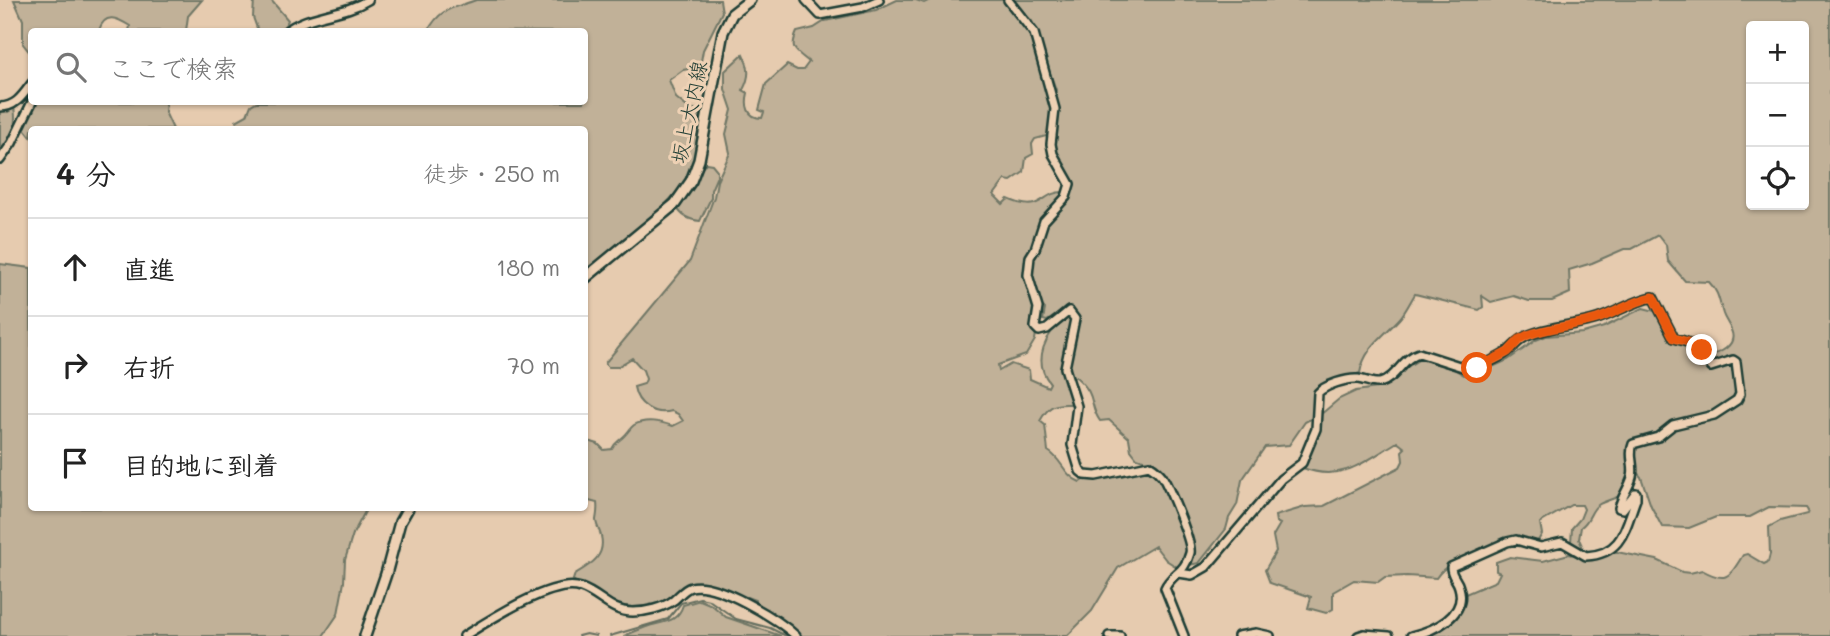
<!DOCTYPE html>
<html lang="ja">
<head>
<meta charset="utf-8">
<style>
  body { margin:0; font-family:Mali,"Klee One",sans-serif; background:#f2f2f2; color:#222 }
  .controls { position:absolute; right:21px; top:21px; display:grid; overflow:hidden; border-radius:7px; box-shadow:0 2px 5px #0004 }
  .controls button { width:63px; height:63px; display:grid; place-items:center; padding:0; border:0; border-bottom:2px solid #e0e0e0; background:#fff; color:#222; font:35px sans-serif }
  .stop { position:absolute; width:21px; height:21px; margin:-16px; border:5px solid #ea580c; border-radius:50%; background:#fff }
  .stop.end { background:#ea580c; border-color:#fff; box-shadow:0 2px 7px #0008 }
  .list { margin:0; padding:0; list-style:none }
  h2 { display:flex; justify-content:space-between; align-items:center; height:91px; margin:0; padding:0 28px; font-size:30px }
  h2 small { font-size:23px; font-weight:400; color:#767676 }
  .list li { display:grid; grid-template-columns:46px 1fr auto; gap:21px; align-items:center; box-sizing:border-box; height:98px; padding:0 28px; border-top:2px solid #e0e0e0 }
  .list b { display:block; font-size:26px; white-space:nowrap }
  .list em { font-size:23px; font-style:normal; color:#767676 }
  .icon { flex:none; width:38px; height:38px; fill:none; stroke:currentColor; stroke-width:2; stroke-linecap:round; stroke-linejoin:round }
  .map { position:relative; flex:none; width:1830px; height:636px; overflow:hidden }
  .search { position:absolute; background:#fff; box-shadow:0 2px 5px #0004; left:28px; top:28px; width:560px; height:77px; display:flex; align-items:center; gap:18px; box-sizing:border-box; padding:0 24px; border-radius:7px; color:#767676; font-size:26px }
  .panel { position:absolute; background:#fff; box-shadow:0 2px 5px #0004; left:28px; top:126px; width:560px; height:385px; border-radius:7px }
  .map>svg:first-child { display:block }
</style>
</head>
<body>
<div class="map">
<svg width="1830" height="636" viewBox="0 0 1830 636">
  <rect width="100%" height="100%" fill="#e6cbaf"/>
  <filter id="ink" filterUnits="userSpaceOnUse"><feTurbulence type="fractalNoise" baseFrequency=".0143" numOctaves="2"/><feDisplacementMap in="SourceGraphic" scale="14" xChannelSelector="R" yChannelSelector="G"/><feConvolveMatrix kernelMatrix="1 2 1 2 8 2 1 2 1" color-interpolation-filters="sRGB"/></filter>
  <g filter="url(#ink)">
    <path fill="#c1b198" stroke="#707766" stroke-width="2" fill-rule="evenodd" d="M14,0H202L188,16L186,31H129L130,26C117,18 105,12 99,30L101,31L32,32L31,54L23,44V20Z
      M254,0H271L288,20C283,33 270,32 258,31L253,17Z
      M476,0H720L722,12L703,50L700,67L683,70L669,80L676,98L687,107L701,111L694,160L685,183L650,221L618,243L587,272L584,270V130H239L236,121L247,115L251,105L256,102H584V32L428,31C441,7 452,9 476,0Z
      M897,0H916L924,3L930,0H1003L1031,36L1053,109L1050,135L1035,139L1032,144L1033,154L1026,158L1024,172L1011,181L1005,180L994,195L1003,204L1008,199C1044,215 1039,192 1064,192L1063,197L1042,219L1026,260L1035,306L1031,319L1032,328L1036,333L1035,340L1026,355L998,365L999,371L1011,364L1029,370L1030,379L1048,387L1050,383C1032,361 1045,332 1067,318H1072L1063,368L1073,400L1070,404C1053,403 1048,407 1040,421L1045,425L1048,451C1062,459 1064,476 1080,482L1085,478L1100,479L1103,476L1148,468L1161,479L1187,539L1189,546L1181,567H1177L1166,560L1155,546L1118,568L1092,611L1067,636H800L757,606L755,600L747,597L742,599L700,584C677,596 648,615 621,608C607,604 587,588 573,580L575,574C590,565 606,557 601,536C600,531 596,525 596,520C597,513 598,510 597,503L585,500V440L598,444L604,450L612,449C615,442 618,442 623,437C627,434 630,428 634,425C646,418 661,422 673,426L683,421L678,414L672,411C654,416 637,405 634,387L644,384L646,379L643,370L632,358L617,367H608L605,363L690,261L714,197L717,181L730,153L726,134L732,110L725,89V71L743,54C750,69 750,76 743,90L748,93C745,105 747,118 762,118L764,112L759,110L766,84L787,65L797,70H803L809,62C796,51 789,50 797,32L814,28L825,21L876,10Z
      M1012,0H1830V636H1428C1445,624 1455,615 1463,595L1496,581L1500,573L1496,571V562L1510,557L1543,561L1569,554L1587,558L1612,551L1657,560L1682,572L1690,573L1702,570C1727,584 1729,577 1743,555L1747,554L1764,564L1768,562L1770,554L1769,527L1780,521L1807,514L1808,511L1806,508L1769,507L1750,517H1716L1689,528L1662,527L1651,506L1641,477L1635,470L1634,444L1739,401L1737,360L1712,365L1708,355C1720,354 1738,345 1731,330C1729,324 1725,320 1723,314C1719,301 1719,292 1709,282L1685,281L1668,261L1666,245L1658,235L1632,249H1624L1592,263L1569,270L1570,293L1552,301H1529L1514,296L1491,302L1482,296L1483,307L1479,310L1415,294C1410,302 1406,311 1400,318C1384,336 1364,348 1360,373L1323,385L1316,416L1305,422L1289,445L1265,447L1242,480L1237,505L1229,518L1226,529L1199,563L1189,565L1192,556L1169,484L1150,462L1137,458L1131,450L1129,438L1109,420L1100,421C1088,404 1098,396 1076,377H1069L1067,368L1076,317L1075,312L1064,310L1047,321L1043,320L1045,309C1023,289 1031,242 1047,221C1055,209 1071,201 1072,186L1054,147L1058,119L1054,93L1056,90L1032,21ZM1751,26H1804V205H1751Z
      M32,102H166L165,112L173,129L32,130L31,137L24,128Z
      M0,105L8,112L14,107C17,124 13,140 0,152Z
      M706,163L712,164L717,170V176L711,190V198L700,221C690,220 681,216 677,207C689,193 695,177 706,163Z
      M0,264L31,268L32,508H367L353,534L345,560L344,582L338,614L323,636H0Z
      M1643,308L1659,312L1671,338L1701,352L1709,367L1733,362L1738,396L1720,409L1656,435L1633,441L1629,477L1620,496C1613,499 1604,501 1598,505C1590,510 1591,520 1581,527L1579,539L1583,548L1580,550L1571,542L1572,528L1580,519L1584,509L1582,505H1571L1540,523L1542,534L1536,544C1510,535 1451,555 1436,578L1407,576L1385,577L1378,582L1354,580L1333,592V609L1326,613L1308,608L1311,597L1270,583L1265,570L1276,551L1273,536L1280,524L1276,522L1275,516L1305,507L1324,506L1400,467L1403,461L1402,451L1405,448L1397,442C1366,461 1341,483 1303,468L1320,415L1339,399L1356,391L1384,387L1397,378L1404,369L1420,359L1454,369L1464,375H1475L1508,360L1536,340L1546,336L1583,333L1604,327Z
      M700,600L712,605L726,617L781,636H624C631,633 638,630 646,627C662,621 677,624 683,605Z"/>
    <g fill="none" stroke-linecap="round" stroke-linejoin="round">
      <path stroke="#646e5f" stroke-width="2" d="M578,636L586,634L596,636
        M610,636L668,619L681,603L700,598L709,600L736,619L770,628L786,636"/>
      <defs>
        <path id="minor" d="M806,0L820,15L863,7L879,0
          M1008,0L1034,33L1055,109L1051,144L1053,154L1070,184L1066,197L1044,221L1035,249L1030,257L1028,275L1038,308L1035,327L1039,331L1047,329L1069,311L1075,319L1065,368L1077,406L1072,445L1080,471L1085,475L1096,476L1149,465C1154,468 1158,471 1162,476C1168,486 1193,543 1190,553C1185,573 1172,573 1165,588L1184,636
          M285,32C309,13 342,16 368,0
          M0,107C16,107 23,95 32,83
          M0,160L12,143L32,102
          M1179,573L1192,575L1206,567L1281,479L1302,463L1316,429L1318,393C1325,385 1347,378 1358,379C1366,380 1373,384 1380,383C1397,378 1402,358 1419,353L1472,370L1477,368C1486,363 1497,359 1506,353C1514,347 1518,340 1527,336C1549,326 1574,326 1597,319C1616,313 1633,301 1653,297L1674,338C1696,344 1701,347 1711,367L1733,360L1736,362L1740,394L1737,400L1714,415L1673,425L1658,437L1633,444C1628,455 1635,465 1632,477C1629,488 1621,498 1619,508L1623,509L1635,493H1636V499C1625,528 1623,554 1586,556L1562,542L1541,547L1516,540L1507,542L1451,567C1451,576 1457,579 1459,587C1468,616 1433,631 1411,636
          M464,636C488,621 553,578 581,588C601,595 610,612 633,612C646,612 663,608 674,600C679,596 684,589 691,587C716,581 778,619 796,636
          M1109,636H1120
          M1238,636L1256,633L1270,636
          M1358,636L1364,634L1389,636"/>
        <path id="major" d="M584,279L675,204L691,181L699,160L723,32L732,14L750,0
          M365,636L386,574L400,522L408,508"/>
      </defs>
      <use href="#minor" stroke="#1f3d34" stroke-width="12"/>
      <use href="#major" stroke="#1f3d34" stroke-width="14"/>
      <use href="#minor" stroke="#eed1b4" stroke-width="7"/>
      <use href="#major" stroke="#eed1b4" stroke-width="9"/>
    </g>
  </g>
  <g fill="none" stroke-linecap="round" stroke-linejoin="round" filter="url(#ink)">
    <path stroke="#ea580c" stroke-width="9" d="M1477,368L1508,352L1520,339L1528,335C1550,327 1574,326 1597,319C1616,313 1633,301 1653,297L1674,338L1688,342L1702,350"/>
  </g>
  <g text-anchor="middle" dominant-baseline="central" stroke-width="6" stroke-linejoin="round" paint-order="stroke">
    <g font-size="21" fill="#1f3d34" stroke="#eed1b4">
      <text transform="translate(688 112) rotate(-78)">坂上大内線</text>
    </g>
  </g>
</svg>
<div class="controls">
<button>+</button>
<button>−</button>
<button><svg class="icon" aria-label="locate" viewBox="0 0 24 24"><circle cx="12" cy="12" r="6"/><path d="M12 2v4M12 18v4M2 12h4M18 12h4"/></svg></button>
</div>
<div class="stop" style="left:1477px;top:368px"></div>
<div class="stop end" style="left:1702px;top:350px"></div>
<div class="search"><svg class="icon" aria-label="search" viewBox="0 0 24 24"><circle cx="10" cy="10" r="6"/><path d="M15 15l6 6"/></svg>ここで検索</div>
<section class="panel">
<h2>4 分<small>徒歩 · 250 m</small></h2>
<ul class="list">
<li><svg class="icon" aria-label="ahead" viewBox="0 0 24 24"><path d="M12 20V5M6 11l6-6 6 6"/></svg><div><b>直進</b></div><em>180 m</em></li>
<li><svg class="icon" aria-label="right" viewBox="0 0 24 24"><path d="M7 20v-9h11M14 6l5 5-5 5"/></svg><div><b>右折</b></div><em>70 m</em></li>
<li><svg class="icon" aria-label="arrive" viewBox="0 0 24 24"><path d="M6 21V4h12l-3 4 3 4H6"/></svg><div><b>目的地に到着</b></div></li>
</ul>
</section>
</div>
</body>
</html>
